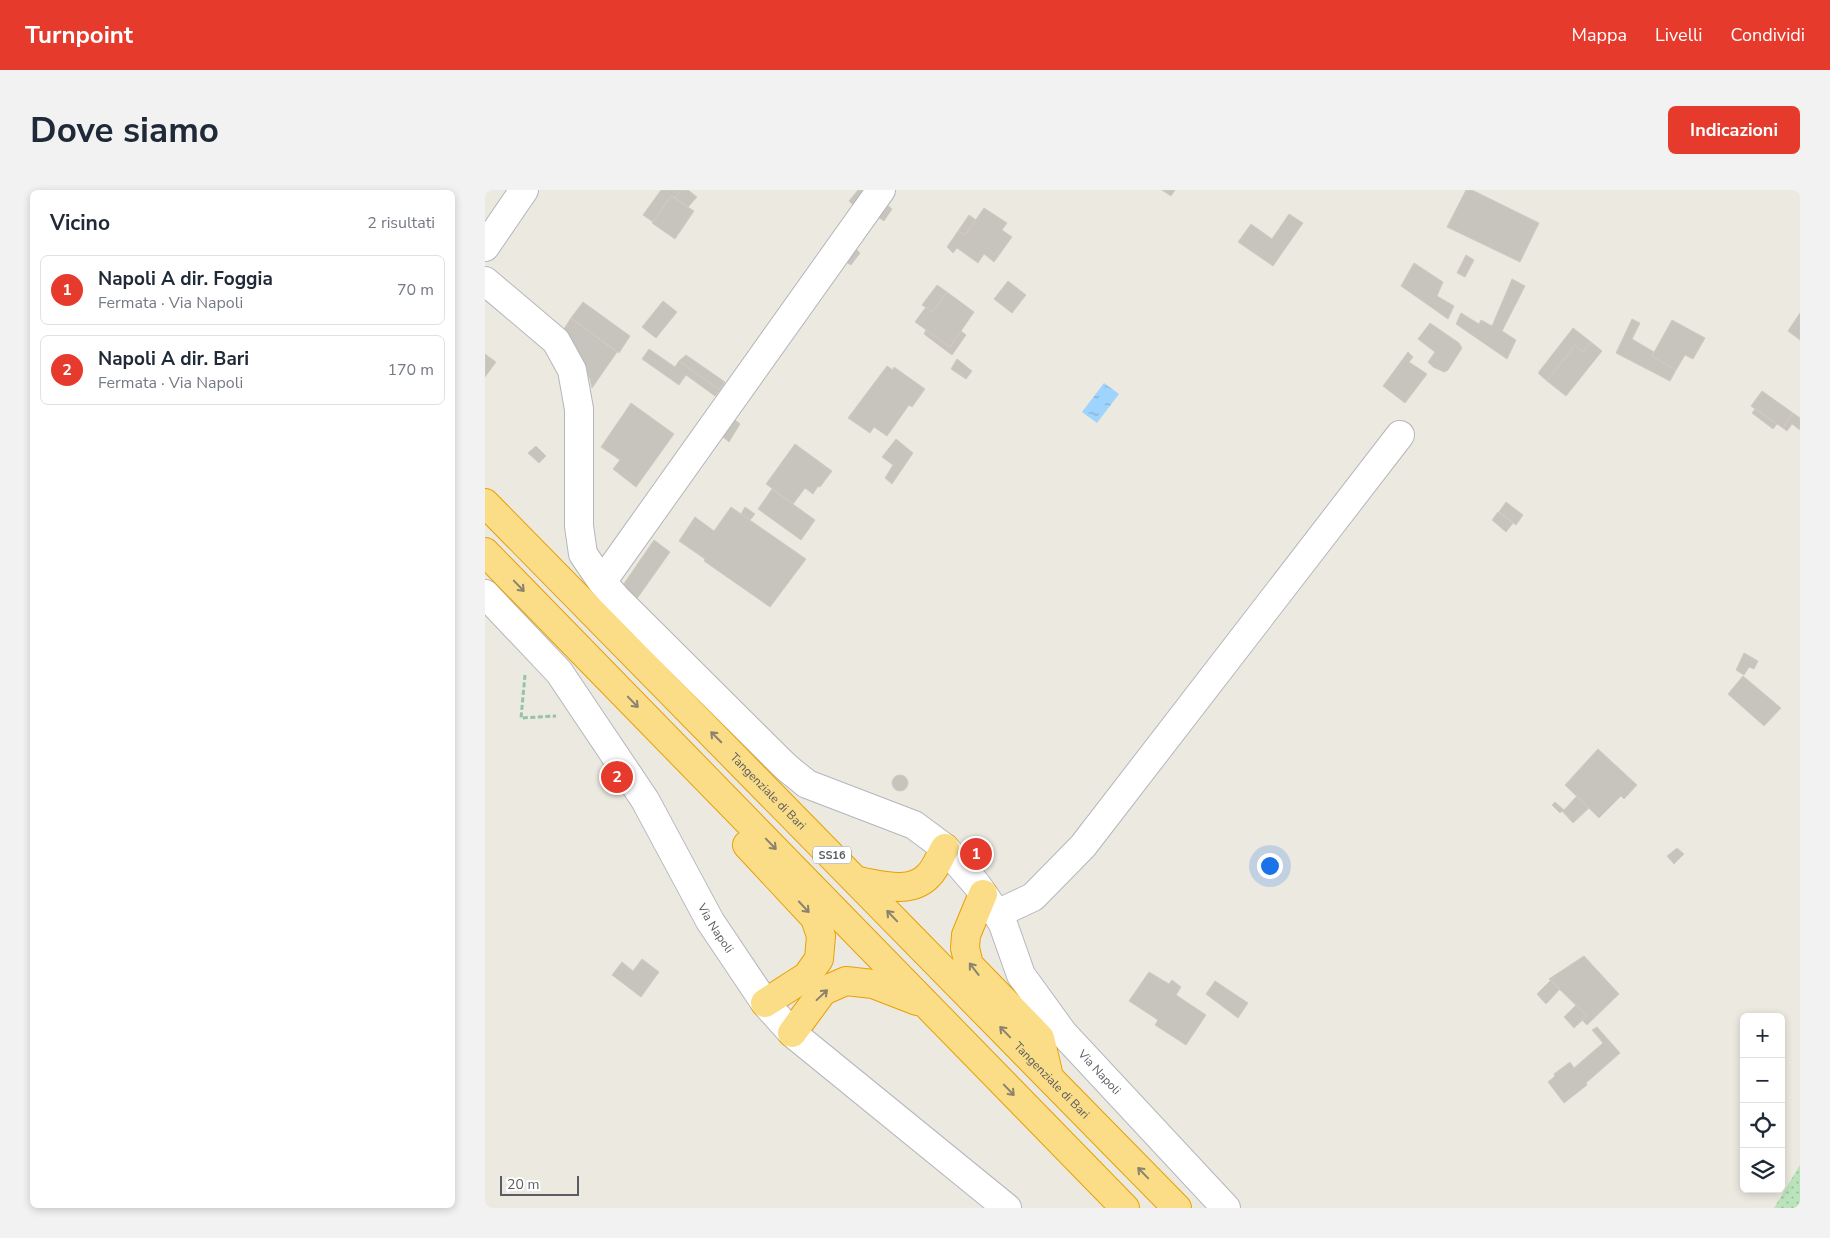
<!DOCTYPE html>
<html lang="it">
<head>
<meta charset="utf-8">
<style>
  body { margin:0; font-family:"Nunito Sans",sans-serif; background:#f2f2f3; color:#1f2937 }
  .controls { position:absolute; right:15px; bottom:15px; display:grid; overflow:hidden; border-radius:8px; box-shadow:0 2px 8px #0003 }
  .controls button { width:45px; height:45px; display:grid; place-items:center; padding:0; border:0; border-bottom:1px solid #e0e1e3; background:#fff; color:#1f2937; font:25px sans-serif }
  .scale { position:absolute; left:15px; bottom:12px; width:79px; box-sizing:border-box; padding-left:5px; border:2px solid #595d61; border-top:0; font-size:14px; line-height:18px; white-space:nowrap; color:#595d61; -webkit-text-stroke:4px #fff; paint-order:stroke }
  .you { position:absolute; left:784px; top:675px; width:18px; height:18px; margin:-12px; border:4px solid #fff; border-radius:50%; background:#1a73e8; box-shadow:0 0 0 8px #1a73e833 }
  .badge { display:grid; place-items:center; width:32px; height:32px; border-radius:50%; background:#e63a2c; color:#fff; font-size:16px; font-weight:700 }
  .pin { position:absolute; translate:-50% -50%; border:2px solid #fff; box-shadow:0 1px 5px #0006 }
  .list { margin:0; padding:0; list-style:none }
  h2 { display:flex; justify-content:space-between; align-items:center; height:65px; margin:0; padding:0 20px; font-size:21px }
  h2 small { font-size:16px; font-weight:400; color:#747a83 }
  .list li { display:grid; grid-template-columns:32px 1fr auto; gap:15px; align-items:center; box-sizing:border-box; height:70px; margin:0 10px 10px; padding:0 10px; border:1px solid #e0e1e3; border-radius:8px }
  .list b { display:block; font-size:19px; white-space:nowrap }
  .list p { margin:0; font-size:16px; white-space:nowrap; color:#747a83 }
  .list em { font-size:16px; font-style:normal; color:#747a83 }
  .icon { flex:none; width:28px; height:28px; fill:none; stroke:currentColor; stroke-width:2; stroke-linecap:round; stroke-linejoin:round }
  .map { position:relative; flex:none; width:1315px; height:1018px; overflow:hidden; border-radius:8px }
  header { display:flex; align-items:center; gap:30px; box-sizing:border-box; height:70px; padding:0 25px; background:#e63a2c; color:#fff }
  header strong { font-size:24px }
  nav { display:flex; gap:28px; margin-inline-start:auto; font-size:18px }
  .intro { display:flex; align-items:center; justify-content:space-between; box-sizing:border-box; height:120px; padding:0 30px }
  h1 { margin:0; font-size:35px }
  .button { padding:12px 22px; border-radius:8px; background:#e63a2c; color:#fff; font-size:18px; font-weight:700 }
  main { display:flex; gap:30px; padding:0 30px }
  aside { flex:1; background:#fff; border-radius:8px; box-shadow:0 2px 8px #0003 }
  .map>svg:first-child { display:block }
</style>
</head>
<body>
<header>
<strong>Turnpoint</strong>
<nav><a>Mappa</a><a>Livelli</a><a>Condividi</a></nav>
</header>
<div class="intro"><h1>Dove siamo</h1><a class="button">Indicazioni</a></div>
<main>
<aside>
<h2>Vicino<small>2 risultati</small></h2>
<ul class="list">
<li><span class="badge">1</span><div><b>Napoli A dir. Foggia</b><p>Fermata · Via Napoli</p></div><em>70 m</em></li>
<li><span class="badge">2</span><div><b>Napoli A dir. Bari</b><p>Fermata · Via Napoli</p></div><em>170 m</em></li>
</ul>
</aside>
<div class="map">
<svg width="1315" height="1018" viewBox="0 0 1315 1018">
  <defs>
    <pattern id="park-dots" width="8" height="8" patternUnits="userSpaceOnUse" patternTransform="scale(1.25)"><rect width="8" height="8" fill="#bce4bc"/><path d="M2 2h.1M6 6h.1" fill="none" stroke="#9cbc9c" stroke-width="1.8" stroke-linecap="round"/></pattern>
    <pattern id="water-ripples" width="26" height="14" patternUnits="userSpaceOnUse" patternTransform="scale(1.25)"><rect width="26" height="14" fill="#9ed4fd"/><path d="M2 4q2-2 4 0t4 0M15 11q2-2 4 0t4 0" fill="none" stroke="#84afd0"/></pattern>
  </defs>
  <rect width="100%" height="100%" fill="#ece9e0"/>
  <path fill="url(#park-dots)" d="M1315,975V1018H1289Z"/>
  <path fill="url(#water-ripples)" d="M619,193L634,204L612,233L597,222Z"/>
  <path fill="#c7c4bd" stroke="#d0cbbf" d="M176,0H196L190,8L186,6L168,32L158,25Z
    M196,0H203L212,7L203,17L190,8Z
    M373,0H379L368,15L364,11Z
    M677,0H690L686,6Z
    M981,0H987L1054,33L1035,72L962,37Z
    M186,6L209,21L190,49L167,33Z
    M402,15L407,19L399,31L393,27Z
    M499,18L522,33L517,40L527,47L509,72L499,64L493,73L472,58L468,63L462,57L473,41L480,45Z
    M804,24L818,33L788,76L753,52L766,34L787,49Z
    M484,25L491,30L480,45L473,41Z
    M371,59L375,63L366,75L361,72Z
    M981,65L989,70L980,87L972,83Z
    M929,73L958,92L952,106L969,116L963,129L916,96Z
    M1027,89L1040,96L1017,141L1031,150L1022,169L971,134L976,123L994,134L996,130L1007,136Z
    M523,91L541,105L527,123L509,109Z
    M452,95L462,102L447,122L437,115Z
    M462,102L489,122L465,157L430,132L441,117L447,122Z
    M178,111L192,122L171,148L157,137Z
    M98,112L145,146L134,163L86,128Z
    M1315,123V150L1303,141Z
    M86,128L132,162L107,198L105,189L95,168L75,145Z
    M1147,129L1155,133L1147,149L1169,162L1167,166L1191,180L1185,191L1131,163Z
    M1187,130L1220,148L1208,169L1200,165L1191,180L1167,166Z
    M945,133L974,153L977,158L963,180L959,182L948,177L943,172L950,162L933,149Z
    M1088,138L1106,152L1098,162L1090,155L1062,191L1053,183Z
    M441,140L465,157L476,141L481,145L467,165L439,144Z
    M1106,152L1117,161L1081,206L1062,191L1090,155L1098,162Z
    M164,159L190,177L194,171L235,200L230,206L201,185L194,195L157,169Z
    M923,162L928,167L924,172L942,184L920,213L898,196Z
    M0,164L11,172L0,187Z
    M201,165L240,192L235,200L194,171Z
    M472,169L487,181L481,189L466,179Z
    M402,176L408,180L409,177L440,199L427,217L424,215L402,246L389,237L385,243L363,228Z
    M1277,201L1308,223L1298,238L1266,216Z
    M146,213L189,244L151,297L128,279L135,270L116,257Z
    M1270,219L1292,234L1288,239L1267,223Z
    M1308,223L1315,228V240L1307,234L1302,241L1298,238Z
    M250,230L255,234L244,252L238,247Z
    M411,249L428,263L407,294L400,288L408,275L397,267Z
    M310,254L347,281L335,297L333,296L328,304L320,298L308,314L281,294Z
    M51,256L61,266L54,273L43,263Z
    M287,299L330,330L316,350L273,319Z
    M1021,312L1038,325L1031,335L1014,322Z
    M246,317L321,369L285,417L219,371L220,369L194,351L210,327L229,341Z
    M260,317L270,324L265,330L256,324Z
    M1013,322L1028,333L1021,342L1007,330Z
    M169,350L185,362L151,410L136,398Z
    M1259,463L1273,471L1269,479L1264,477L1259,485L1251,480Z
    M1258,486L1296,518L1279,536L1243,504Z
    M1113,559L1152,595L1139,609L1136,606L1114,628L1080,595Z
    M407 593a8 8 0 1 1 16 0a8 8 0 1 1-16 0Z
    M1092,606L1104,618L1088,633L1077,621L1075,623L1067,615L1070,612L1079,620Z
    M1192,658L1199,664L1189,674L1182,666Z
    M1099,766L1134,804L1102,835L1097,830L1102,826L1064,789Z
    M157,769L174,782L156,807L127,785L137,772L148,781Z
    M664,782L684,794L687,790L696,797L691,805L721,825L701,855L670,835L673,830L644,811Z
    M1066,790L1075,799L1061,814L1052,804Z
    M730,791L763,813L753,828L721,804Z
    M1091,815L1102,826L1089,838L1079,827Z
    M1112,837L1135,863L1101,893L1102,895L1079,913L1063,892L1070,886L1069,884L1085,872L1089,878L1118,853L1107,840Z"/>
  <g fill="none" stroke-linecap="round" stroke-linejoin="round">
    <defs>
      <path id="street" d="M0,57L39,0
        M0,91L71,151L87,180L94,219V336L98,364L117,392L133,410L301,577L322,594L429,635L460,658
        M117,392L396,0
        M512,724L548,707L598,656L915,245"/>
      <g id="secondary">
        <path id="s1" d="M0,404L74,482L160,610L225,731L280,813L307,843L522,1018"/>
        <path id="s2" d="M460,658L492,695L512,724L518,734L536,785L578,843L741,1018"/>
      </g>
      <g id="highway">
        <path id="s3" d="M0,313L692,1018"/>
        <path d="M0,362L640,1018"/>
        <path d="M262,655L330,728L336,746L334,769L322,786L280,813"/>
        <path d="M373,691C396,695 426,705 444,685C451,678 455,666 460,658"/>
        <path d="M498,704L481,745L480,758L484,775L555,848L564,887"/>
        <path d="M307,843L338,801L361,791L388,794L432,811"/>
      </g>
    </defs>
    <use href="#street" stroke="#b3b6bb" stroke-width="30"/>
    <use href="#secondary" stroke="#b4b7bd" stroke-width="30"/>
    <use href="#highway" stroke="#e8a004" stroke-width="30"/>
    <path stroke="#96c4a3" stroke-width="3" stroke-dasharray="5 2.5" stroke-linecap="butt" d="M40,485L36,528L71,526"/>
    <use href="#street" stroke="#fff" stroke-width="28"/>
    <use href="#secondary" stroke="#fff" stroke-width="28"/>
    <use href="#highway" stroke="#fbdd88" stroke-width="28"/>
  </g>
  <defs><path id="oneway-shaft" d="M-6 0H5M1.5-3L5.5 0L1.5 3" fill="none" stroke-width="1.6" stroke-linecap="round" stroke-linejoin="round" transform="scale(1.25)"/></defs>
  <g stroke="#8a836d">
    <use href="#oneway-shaft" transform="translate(34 396) rotate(46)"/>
    <use href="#oneway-shaft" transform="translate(148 512) rotate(46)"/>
    <use href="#oneway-shaft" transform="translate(231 547) rotate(-135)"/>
    <use href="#oneway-shaft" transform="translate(286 654) rotate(46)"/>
    <use href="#oneway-shaft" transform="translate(319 717) rotate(47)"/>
    <use href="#oneway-shaft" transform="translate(407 726) rotate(-134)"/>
    <use href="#oneway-shaft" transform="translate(489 779) rotate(-128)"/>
    <use href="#oneway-shaft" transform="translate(337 805) rotate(-43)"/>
    <use href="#oneway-shaft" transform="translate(520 842) rotate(-134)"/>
    <use href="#oneway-shaft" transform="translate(524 900) rotate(46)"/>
    <use href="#oneway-shaft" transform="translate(658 983) rotate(-134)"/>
  </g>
  <g text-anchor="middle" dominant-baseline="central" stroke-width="4" stroke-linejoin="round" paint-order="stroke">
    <rect fill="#fff" stroke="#8b8e90" stroke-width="1" x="328" y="656.5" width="38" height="17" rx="4"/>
    <g font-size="11" font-weight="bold" fill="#595d61">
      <text x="347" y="665">SS16</text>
    </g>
    <g font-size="12" fill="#595d61" stroke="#fff">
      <text stroke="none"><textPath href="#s3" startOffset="404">Tangenziale di Bari</textPath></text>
      <text stroke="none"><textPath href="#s1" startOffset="408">Via Napoli</textPath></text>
      <text stroke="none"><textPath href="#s2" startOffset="275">Via Napoli</textPath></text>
      <text stroke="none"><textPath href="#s3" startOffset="809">Tangenziale di Bari</textPath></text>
    </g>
  </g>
</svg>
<div class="controls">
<button>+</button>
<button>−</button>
<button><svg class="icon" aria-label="locate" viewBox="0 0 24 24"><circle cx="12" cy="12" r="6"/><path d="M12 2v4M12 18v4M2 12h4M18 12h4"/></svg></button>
<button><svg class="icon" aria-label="layers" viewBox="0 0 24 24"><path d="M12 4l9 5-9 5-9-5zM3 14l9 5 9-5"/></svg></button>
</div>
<div class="scale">20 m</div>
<div class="you"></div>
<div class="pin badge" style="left:491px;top:664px">1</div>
<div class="pin badge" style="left:132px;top:587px">2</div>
</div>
</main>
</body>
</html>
